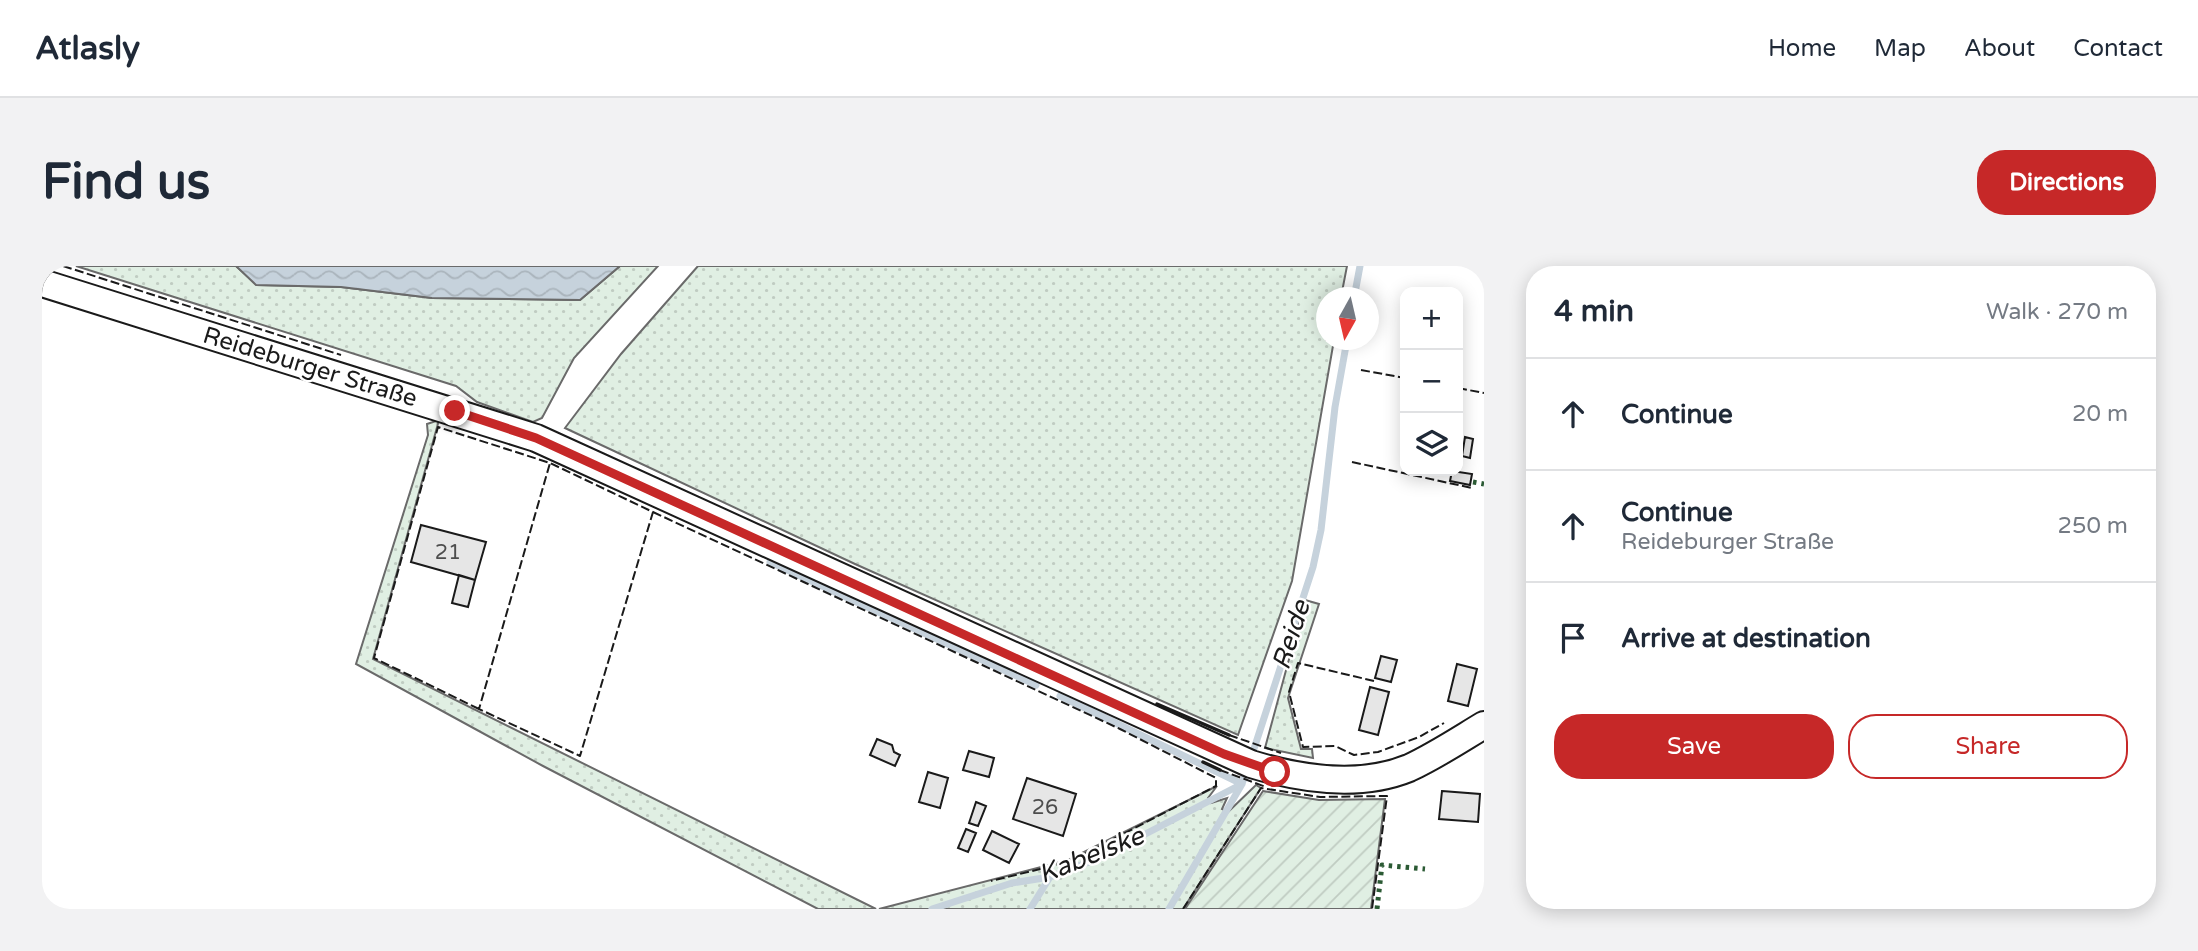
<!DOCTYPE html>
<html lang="en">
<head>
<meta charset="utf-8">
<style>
  body { margin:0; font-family:"Varela Round",sans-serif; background:#f2f2f3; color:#1f2937 }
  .controls { position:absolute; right:21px; top:21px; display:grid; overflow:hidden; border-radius:14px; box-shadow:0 4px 18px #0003 }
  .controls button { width:63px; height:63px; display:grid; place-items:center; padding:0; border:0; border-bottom:2px solid #e0e1e3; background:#fff; color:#1f2937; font:35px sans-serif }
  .compass { position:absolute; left:1274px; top:21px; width:63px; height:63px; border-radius:50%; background:#fff; box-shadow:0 4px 18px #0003; rotate:188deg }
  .stop { position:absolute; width:21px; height:21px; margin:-16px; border:5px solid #c62828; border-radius:50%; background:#fff }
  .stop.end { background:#c62828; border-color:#fff; box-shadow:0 2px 7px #0008 }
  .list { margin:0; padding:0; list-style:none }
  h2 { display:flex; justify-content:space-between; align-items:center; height:91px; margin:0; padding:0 28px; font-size:30px }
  h2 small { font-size:23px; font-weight:400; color:#747a83 }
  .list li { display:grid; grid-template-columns:46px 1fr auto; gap:21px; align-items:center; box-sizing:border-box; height:112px; padding:0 28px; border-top:2px solid #e0e1e3 }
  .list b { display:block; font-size:26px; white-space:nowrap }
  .list p { margin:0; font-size:23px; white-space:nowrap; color:#747a83 }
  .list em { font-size:23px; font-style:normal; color:#747a83 }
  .actions { display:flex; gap:14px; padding:21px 28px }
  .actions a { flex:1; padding:16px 0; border:2px solid #c62828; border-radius:28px; text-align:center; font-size:24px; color:#c62828 }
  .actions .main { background:#c62828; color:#fff }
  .icon { flex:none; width:38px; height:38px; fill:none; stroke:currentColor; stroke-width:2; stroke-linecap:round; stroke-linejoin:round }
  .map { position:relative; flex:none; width:1442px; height:643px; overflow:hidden; border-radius:28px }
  header { display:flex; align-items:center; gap:42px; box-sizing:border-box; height:98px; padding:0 35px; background:#fff; border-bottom:2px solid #e0e1e3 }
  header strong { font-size:33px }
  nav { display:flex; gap:38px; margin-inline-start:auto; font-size:24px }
  .intro { display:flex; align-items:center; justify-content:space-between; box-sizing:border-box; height:168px; padding:0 42px }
  h1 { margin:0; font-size:49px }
  .button { padding:18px 32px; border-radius:28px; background:#c62828; color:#fff; font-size:24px; font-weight:700 }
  main { display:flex; gap:42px; padding:0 42px }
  aside { flex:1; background:#fff; border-radius:28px; box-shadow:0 4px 18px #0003 }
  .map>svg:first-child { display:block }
</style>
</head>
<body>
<header>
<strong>Atlasly</strong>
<nav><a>Home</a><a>Map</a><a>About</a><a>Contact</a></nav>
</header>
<div class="intro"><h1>Find us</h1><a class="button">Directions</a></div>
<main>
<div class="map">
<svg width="1442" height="643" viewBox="0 0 1442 643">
  <defs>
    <pattern id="grass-dots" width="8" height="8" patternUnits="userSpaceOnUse" patternTransform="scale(1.75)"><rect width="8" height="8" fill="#e0efe3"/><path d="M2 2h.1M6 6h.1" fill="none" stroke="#c0ccc2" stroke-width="1.8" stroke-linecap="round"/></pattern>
    <pattern id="garden-furrows" width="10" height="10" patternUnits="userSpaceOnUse" patternTransform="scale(1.75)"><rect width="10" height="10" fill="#e0efe3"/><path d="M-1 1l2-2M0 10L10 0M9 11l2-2" fill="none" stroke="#c0ccc2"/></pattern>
    <pattern id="water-waves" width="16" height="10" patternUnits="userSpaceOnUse" patternTransform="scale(1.75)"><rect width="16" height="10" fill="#c6d2dc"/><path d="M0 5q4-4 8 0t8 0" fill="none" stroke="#aab4bc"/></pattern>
  </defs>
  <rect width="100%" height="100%" fill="#fff"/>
  <path fill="url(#grass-dots)" stroke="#6a6a6a" stroke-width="2" d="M34,0H194L215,19L299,21L390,32L538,34L578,0H616L532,92L500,152L491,156L435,136L414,120Z
    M656,0H1305L1299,31L1284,32V74H1292L1250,315L1196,469L813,298L523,162L579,88Z
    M397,154L331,393L834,643H776L501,500L314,398L386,169L385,158Z
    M1263,334L1277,338L1246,432L1259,483H1270L1271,492L1223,482Z
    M1214,519L1219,522L1141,643H837L1026,594L1175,520L1166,532L1169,537L1185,532L1180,543L1186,546Z"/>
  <path fill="url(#garden-furrows)" stroke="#6a6a6a" stroke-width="2" d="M1221,525L1277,534L1343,533L1329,643H1143Z"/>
  <path fill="url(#water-waves)" stroke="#6a6a6a" stroke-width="2" d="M194,0H578L538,34L390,32L299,21L214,19Z"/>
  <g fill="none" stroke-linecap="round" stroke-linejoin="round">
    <path stroke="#c6d2dc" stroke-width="7" d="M1312,32L1318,0
      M728,296L994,419
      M1018,430L1200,518
      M1209,492L1271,301L1279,264L1293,141L1305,74
      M890,643L970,617L1008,611L1057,592L1200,518
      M988,643L1008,611
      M1127,643L1200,518L1205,503"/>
  </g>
  <path fill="#e6e6e6" stroke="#1a1a1a" stroke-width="2" d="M1423,171L1431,173L1428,192L1420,190Z
    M1410,205L1430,208L1428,219L1408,215Z
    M379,259L444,276L433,314L369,296Z
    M417,309L433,314L426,341L410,337Z
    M1339,390L1355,394L1349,416L1333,412Z
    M1415,398L1435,403L1426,440L1406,435Z
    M1328,421L1347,426L1336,469L1317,464Z
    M835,473L850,479L852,486L858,489L853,500L828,489Z
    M927,485L952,492L947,511L921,504Z
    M886,506L906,512L898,542L877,536Z
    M985,512L1034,528L1021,570L971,553Z
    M1400,525L1438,528L1436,556L1397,553Z
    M934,536L944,540L936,560L927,557Z
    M924,563L934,567L926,586L916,582Z
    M950,565L977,578L967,597L941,584Z"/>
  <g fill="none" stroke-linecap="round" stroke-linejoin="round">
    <defs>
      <path id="minor" d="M0,17L494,172L1209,498C1258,513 1318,522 1367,502C1393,490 1417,474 1442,459"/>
    </defs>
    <use href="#minor" stroke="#1a1a1a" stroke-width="30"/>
    <use href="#minor" stroke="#fff" stroke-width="26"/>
    <path stroke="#2b5a34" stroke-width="5" stroke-dasharray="3.5 5" stroke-linecap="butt" d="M1431,216L1442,218
      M1335,643L1340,599L1383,603"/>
    <path stroke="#1a1a1a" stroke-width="2" stroke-dasharray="9 3.5" stroke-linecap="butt" d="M21,0L299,89
      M1319,104L1363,112
      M1416,122L1442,127
      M1310,196L1430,222
      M611,246L1078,463L1174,512V520L1027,596L949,615
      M1332,415L1256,397L1247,426L1261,481L1293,480L1312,489L1336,486L1377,471L1402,457
      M437,443L332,392L396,161L508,197L611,246L538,490L437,443L508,197
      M1187,469L1239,487
      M1178,504L1224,521
      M1141,643L1219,522L1278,531L1345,530L1330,643"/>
    <path stroke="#1a1a1a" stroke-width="3.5" d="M1115,438L1187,469
      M1161,496L1178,504"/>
  </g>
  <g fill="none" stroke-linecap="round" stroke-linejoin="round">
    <path stroke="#c62828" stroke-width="9" d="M413,145L494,172L1182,488L1233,506"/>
  </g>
  <g text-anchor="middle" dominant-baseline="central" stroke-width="5" stroke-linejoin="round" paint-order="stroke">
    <g font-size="21" fill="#4d4d4d">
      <text x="406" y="286">21</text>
      <text x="1003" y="541">26</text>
    </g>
    <g font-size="24" fill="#1a1a1a" stroke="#fff">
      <text transform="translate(268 101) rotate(17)">Reideburger Straße</text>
    </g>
    <g font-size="26" font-style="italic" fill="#1a1a1a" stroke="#fff">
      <text transform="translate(1249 369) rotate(-72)">Reide</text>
      <text transform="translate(1049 589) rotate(-22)">Kabelske</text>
    </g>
  </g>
</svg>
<div class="controls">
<button>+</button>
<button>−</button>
<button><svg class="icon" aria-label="layers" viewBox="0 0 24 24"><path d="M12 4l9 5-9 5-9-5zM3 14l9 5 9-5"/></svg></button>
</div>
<svg class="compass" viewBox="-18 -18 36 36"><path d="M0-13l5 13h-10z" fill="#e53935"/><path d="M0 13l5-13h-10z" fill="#747a83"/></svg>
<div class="stop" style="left:1233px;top:506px"></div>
<div class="stop end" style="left:413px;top:145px"></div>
</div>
<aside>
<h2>4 min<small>Walk · 270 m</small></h2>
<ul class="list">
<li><svg class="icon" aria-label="ahead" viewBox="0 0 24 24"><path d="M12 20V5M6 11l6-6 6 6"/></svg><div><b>Continue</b></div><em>20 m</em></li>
<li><svg class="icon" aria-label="ahead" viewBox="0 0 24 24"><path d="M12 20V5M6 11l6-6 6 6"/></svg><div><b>Continue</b><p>Reideburger Straße</p></div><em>250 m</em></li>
<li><svg class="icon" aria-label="arrive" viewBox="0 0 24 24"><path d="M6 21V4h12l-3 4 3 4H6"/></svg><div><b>Arrive at destination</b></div></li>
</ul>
<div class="actions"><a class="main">Save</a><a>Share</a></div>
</aside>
</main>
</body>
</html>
